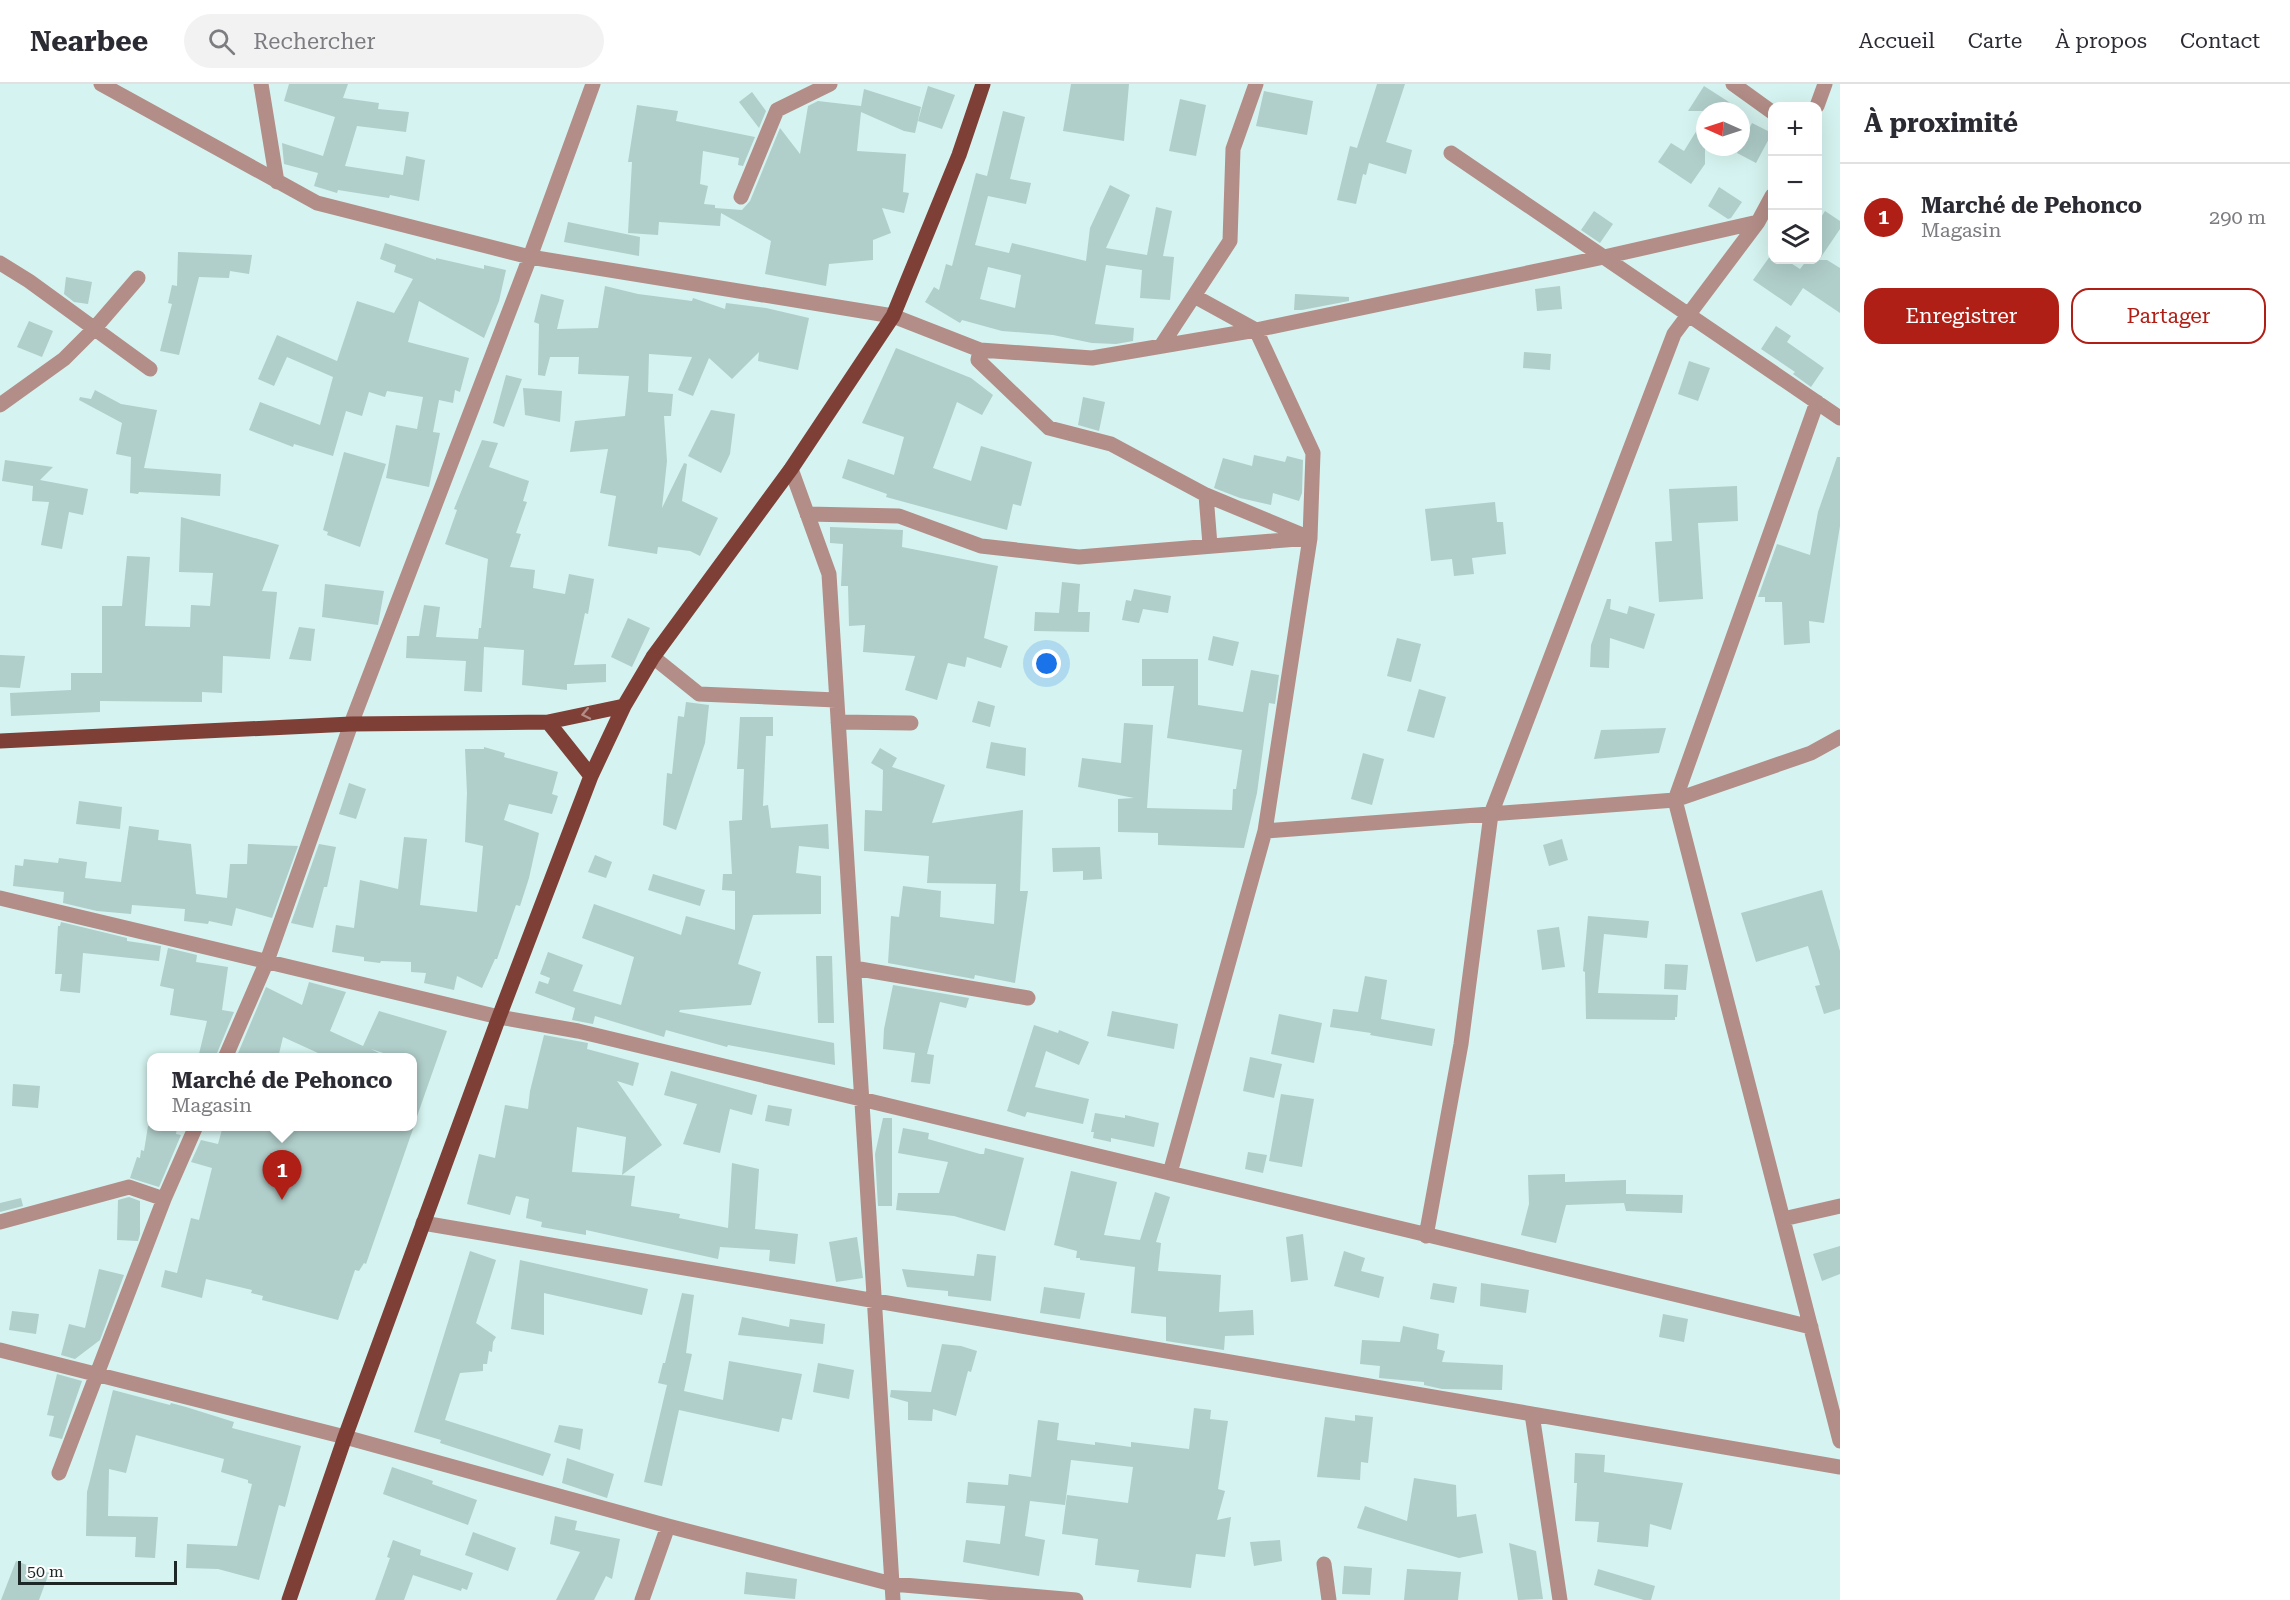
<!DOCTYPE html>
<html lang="fr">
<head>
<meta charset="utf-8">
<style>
  body { margin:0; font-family:"Roboto Serif",serif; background:#f2f2f3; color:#2b2b33 }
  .controls { position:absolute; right:18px; top:18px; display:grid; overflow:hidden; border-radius:12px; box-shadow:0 6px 24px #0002 }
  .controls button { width:54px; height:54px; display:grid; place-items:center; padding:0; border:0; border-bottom:2px solid #e1e1e2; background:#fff; color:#2b2b33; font:30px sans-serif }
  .compass { position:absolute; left:1696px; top:18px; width:54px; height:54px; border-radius:50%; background:#fff; box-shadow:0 6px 24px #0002; rotate:273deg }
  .scale { position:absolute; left:18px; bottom:15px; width:159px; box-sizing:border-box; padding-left:6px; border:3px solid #1c2726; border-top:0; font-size:16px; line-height:21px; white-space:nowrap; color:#1c2726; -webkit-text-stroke:4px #fff; paint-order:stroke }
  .you { position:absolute; left:1047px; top:580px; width:21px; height:21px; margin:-15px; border:4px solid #fff; border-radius:50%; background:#1a73e8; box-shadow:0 0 0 9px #1a73e833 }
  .badge { display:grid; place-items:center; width:39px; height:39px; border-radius:50%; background:#af1f16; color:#fff; font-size:20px; font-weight:700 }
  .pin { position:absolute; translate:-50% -50px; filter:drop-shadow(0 2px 3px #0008) }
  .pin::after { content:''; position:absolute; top:32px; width:21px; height:18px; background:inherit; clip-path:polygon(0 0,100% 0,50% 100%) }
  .popup { position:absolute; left:147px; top:969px; width:270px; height:78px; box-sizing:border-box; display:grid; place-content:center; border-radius:12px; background:#fff; filter:drop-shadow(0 2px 4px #0005); font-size:20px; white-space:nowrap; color:#7c7c81 }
  .popup b { font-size:22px; color:#2b2b33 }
  .popup::after { content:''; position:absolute; left:50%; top:100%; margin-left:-12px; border:12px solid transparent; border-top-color:#fff }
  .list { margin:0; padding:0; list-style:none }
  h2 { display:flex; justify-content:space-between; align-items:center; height:78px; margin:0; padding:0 24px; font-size:26px }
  h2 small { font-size:20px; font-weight:400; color:#7c7c81 }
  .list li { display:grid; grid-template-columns:39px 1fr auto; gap:18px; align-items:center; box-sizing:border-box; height:108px; padding:0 24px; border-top:2px solid #e1e1e2 }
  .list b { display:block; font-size:22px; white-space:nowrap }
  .list p { margin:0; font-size:20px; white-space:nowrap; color:#7c7c81 }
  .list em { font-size:20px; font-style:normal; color:#7c7c81 }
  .actions { display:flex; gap:12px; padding:18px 24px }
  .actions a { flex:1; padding:14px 0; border:2px solid #af1f16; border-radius:18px; text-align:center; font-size:21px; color:#af1f16 }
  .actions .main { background:#af1f16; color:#fff }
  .icon { flex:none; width:33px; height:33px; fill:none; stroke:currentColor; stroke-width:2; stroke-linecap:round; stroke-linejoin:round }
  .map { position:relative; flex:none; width:1840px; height:1516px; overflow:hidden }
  header { display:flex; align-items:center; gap:36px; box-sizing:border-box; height:84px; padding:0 30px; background:#fff; border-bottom:2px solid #e1e1e2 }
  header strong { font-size:28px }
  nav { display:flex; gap:33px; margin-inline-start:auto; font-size:21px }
  .search { width:420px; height:54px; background:#f2f2f3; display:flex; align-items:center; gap:15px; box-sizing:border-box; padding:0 21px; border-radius:33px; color:#7c7c81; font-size:22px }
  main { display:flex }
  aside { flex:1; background:#fff }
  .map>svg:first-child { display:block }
</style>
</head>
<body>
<header>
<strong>Nearbee</strong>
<div class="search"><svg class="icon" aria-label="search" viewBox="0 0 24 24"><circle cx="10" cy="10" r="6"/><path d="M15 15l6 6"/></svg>Rechercher</div>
<nav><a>Accueil</a><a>Carte</a><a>À propos</a><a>Contact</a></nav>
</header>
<main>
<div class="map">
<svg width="1840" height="1516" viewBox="0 0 1840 1516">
  <rect width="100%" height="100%" fill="#d5f3f0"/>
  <path fill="#b0ceca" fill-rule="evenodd" d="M289,0H348L343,14L379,19L378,25L409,28L406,48L357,42L345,82L403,91L406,72L425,76L419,117L390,111L389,114L338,106L337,109L314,102L318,89L284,80L282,59L323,72L335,33L284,17Z
    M1071,0H1129L1124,57L1063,47Z
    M1377,0H1405L1386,58L1412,66L1406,90L1369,79L1366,91L1363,90L1356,120L1337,116L1350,62L1357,64Z
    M928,2L955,11L942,45L918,37Z
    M1704,2L1743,27H1688Z
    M864,5L921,23L915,49L904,47L861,28L857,67L906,70L903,108L909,109L904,129L882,124L891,149L873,156V176L829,180L826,202L765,190L771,157L721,129L720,142L659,138L658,151L628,149L632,78H628L637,21L678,27L676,37L755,53L743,82L738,81L739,74L703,67L700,100L708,102L704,120L715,121V124L742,126L750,117L780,44L800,70L808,22L818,17L861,22Z
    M1264,7L1313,17L1307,51L1256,42Z
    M752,8L766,27L759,44L739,18Z
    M1180,15L1206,21L1196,72L1169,67Z
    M1003,27L1025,33L1010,95L1031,99L1026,120L988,112L975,161L1009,169L1012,159L1086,177L1090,144L1110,101L1130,111L1106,164L1147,171L1156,123L1172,127L1163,172L1174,173L1170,216L1140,214L1142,186L1106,181L1095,240L1134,244L1133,257L1116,260L1092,259L1053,251L1002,247L962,236L960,239L925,218L934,203L939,206L946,180L952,182L976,89L987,92ZM988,183L1021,191L1015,224L980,215Z
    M1705,33V80L1691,100L1658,78L1671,59L1684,67Z
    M1752,39L1772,49L1756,79L1737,69Z
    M1719,103L1742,118L1731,134L1728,135L1708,122Z
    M1594,127L1613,140L1600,159L1581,146Z
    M1825,127L1840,137V145L1819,176H1827L1840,184V229L1803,204L1791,222L1753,196L1773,168V176H1786L1800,185L1807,176H1818V138Z
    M568,138L640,153L639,172L564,158Z
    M385,159L436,176V174L484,185V181L506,186L499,217L484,254L419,217L408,258L469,274L460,308L455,306L453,319L439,316L433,348L440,349L429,403L386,394L396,341L417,345L423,313L387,307L385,313L369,308L362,332L346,327L333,372L294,360L293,363L249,346L260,318L320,341L333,293L287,273L274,302L258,295L277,251L337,277L357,217L394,229L413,195L394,188L396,181L380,175Z
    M178,168L252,171L249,190L230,187L229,194L199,193L179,271L160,267L172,220L168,219L172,201L177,202Z
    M66,193L92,198L88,220L74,218L64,210Z
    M605,202L638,210L692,217L693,214L725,225L726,219L766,224L809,234L798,286L758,277L759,268L732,295L709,274L693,312L678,306L692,273L649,270L648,308L673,310L671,332H664L667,377L662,424L684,379L687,380L682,417L718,434L700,472L690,467L658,463L657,470L608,462L616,412L600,409L608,365L570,368L575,337L625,332L629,292L578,290L579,273H550L545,292L538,291L539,240L534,238L541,210L564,216L557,245L598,244Z
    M1560,202L1562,225L1537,227L1535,205Z
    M1295,210L1349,213V217L1302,226H1294Z
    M29,237L53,247L42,273L17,263Z
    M1776,242L1791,252L1787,258L1824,284L1811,303L1793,290L1795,288L1761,265Z
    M896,264L971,294L993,311L982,331L957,318L933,384L971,397L981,362L1032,378L1021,422L1013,420L1007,446L886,413L887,410L842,394L848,375L894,391L904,353L862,339Z
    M1524,268L1551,270L1550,286L1523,284Z
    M1689,277L1710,284L1698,317L1678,310Z
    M506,291L522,295L504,343L493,339Z
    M523,304L562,307L560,338L525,331Z
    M95,306L121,320L157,326L144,384L221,390L220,412L139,408L138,410L130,409L131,373L116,370L122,339L79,316L80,313L91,315Z
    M1083,313L1105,318L1099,347L1078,341Z
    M711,326L735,330L730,370L721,389L688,372Z
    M482,356L498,359L489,383L529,397L523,417L527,418L516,449L521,450L510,483L535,486L533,504L565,510L569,490L594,495L588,530L585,529L574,581L606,580V598L567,600V606L522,601L524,566L484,563L482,608L464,607L466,577L406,574L407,552H419L424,521L440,523L436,553L478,555L479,544H481L488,475L445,460L457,426L454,425Z
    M344,368L386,380L360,463L327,451L328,448L323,446Z
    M1254,371L1285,378L1287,372L1303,376L1302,409L1299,417L1273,409L1271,421L1240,414L1214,404L1223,374L1252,382Z
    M1837,373H1840V442L1824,539L1809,537L1810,559L1784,561L1782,518H1765V513H1758L1777,460L1810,471L1818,428Z
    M5,376L53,383L40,396L88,405L83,431L69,428L62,465L41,461L49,418L32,417L33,402L2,397Z
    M1737,402L1738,437L1698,439L1703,515L1659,518L1655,458L1672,457L1669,405Z
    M1495,418L1497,438H1503L1506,470L1472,474L1474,490L1454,492L1452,475L1431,477L1425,425Z
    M181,433L279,461L262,507L277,508L270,575L223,572L222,609L202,608V618L100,617V628L11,632L10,609L71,606V589H102V522H122L127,472L150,473L145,542L190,543L191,521L210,522L213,489L179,488Z
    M830,443L903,446L902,463L998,482L984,554L1008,562L1001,584L967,573L965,583L948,579L937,616L905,606L915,572L863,568L865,541L849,542L848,502H841L843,460L830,459Z
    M1062,498L1080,500L1078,528H1090L1089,548L1034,547L1035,528L1059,529Z
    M325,500L384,507L378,541L322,533Z
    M1134,505L1171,512L1168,529L1143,525L1139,539L1122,536L1126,516L1131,517Z
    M1607,515H1611L1610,525L1627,530L1629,522L1655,530L1644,565L1610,554L1609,584L1590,583L1591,561Z
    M628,534L650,544L632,583L611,573Z
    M299,543L315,545L311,577L289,575Z
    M1213,552L1239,558L1233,582L1208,576Z
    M1397,554L1421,560L1411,598L1387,592Z
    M0,571L25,572L20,604L0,603Z
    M1142,575H1198V621L1243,628L1251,586L1279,591L1275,620L1269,619L1257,709L1244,764L1158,761V749L1118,748V715L1134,714L1078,703L1082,674L1121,679L1124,639L1153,641L1147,724L1232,726L1233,705H1236L1242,666L1167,654L1174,602H1142Z
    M1419,605L1446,613L1434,654L1407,647Z
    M978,617L995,622L990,643L972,638Z
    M686,618L709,621L705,659L676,746L663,741L667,689L672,690L678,632L684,633Z
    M740,633H773V652H766L763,722L768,721L771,744L828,740L829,765L799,762L796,789L821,792V830L753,831L738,880L761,888L751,921L680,926L679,928L834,959L835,981L728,961L727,963L666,946L664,953L595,932L593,940L572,936L575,924L535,909L539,897L548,900L550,894L540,890L548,868L583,881L573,907L621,921L634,873L582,854L594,820L681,851L686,832L735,846V807L722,806L723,790H732L729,737L742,736L744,685H737Z
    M1666,644L1659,669L1594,675L1601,646Z
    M991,658L1026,664L1025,692L986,684Z
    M484,663L505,669L504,673L558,688L552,710L558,712L552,730L509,720L504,736L539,749L529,794L520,822L516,821L497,875H495L482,904L457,892L454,906L424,899L426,889L411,888V878L381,877L380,879L364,877V873L332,868L336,841L354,844L360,796L398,805L404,753L427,755L420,821L477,828L483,762L465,758L467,709L465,665H484Z
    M880,664L897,674L892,683L945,701L932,739L1023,726L1020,807H1028L1015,899L975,891L974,895L888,879L891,832L899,833L903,802L941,807L940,833L994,840L996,800L927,799L929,772L864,767L865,726L882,727L883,686L871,679Z
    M1363,669L1384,675L1372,721L1351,715Z
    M349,699L366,705L356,735L339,730Z
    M79,717L122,723L120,745L76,740Z
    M129,742L159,746L158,756L191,760L196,810L227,814L230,780H247L248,760L298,762L272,834L236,824L232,842L209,837L208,840L184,837L185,825L132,821L131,830L97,827L63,819L64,808L13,802L15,781L23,782L24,775L58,779L59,774L87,778L85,794L121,798Z
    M1562,755L1568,776L1549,782L1543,761Z
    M319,760L336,763L327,803H324L313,844L291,839Z
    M1100,763L1102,795L1083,796V787L1053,788L1052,764Z
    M595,771L612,778L606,794L588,788Z
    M653,790L705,806L700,822L648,806Z
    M1822,806L1840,867V925L1824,930L1815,902L1820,901L1808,862L1756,878L1741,829Z
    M1588,832L1649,837L1647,854L1604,850L1598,909L1678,911L1677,933H1675V936L1586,935L1585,888L1583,887Z
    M61,838L127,854V857L161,862L159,877L83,869L80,909L60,907L62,890H55L58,842H60Z
    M1559,843L1565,883L1542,886L1537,846Z
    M168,864L197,871L196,878L228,883L222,926L234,928L215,974H198L207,937L170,931L174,905L160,902Z
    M816,872H832L834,939H818Z
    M1665,880L1688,881L1686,906L1664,905Z
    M1365,892L1387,896L1381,935L1435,945L1432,962L1370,951L1371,949L1330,943L1333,925L1358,928Z
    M309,898L346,908L330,947L363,962L379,927L447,947L415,1038H412V974H399L371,965L389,974H329L283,953L278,974H236L266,903L302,921Z
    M893,901L969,914L966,924L940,918L927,970L934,971L930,1000L911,998L915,969L883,965L884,945Z
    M1112,927L1178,940L1174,965L1107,952Z
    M1279,930L1322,939L1314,979L1271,970Z
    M1034,941L1058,949L1059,946L1089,958L1079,981L1046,967L1035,1003L1089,1015L1083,1040L1027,1028L1025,1033L1007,1027Z
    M544,951L588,959L587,965L639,979L633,1002L617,997L662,1061L622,1091L626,1053L577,1043L572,1088L635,1092L631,1122L680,1130L679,1134L728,1144L732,1079L759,1085L755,1145L798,1150L795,1180L769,1177L770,1166L720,1163L718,1175L586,1146V1151L541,1143L542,1138L526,1134L529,1115L516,1112L510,1131L467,1120L479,1070L495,1074L505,1021L528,1025L530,1007Z
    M1250,973L1282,980L1274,1014L1243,1007Z
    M671,987L757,1011L752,1031L730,1025L720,1069L683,1060L697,1020L664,1011Z
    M13,1000L40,1002L38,1024L12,1022Z
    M1281,1010L1314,1015L1302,1083L1269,1077Z
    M768,1021L792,1025L789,1042L765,1037Z
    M1095,1029L1125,1034V1031L1159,1039L1154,1063L1111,1054V1058L1093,1054L1094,1048H1091Z
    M883,1034H892V1122H878L875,1070Z
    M148,1042L177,1044L176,1050L181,1051L159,1103L130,1094L137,1073L140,1074L141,1066L144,1067Z
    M223,1042H414L366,1180L364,1179L359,1187L355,1186L338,1236L262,1216L263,1212L251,1209L252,1206L206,1195L202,1214L161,1203L165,1186L177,1189L191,1134L199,1136L212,1084L191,1078L201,1056L218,1060Z
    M903,1044L929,1049L928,1055L980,1070H984L985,1064L1024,1074L1005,1147L954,1132L896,1126L898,1109H939L948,1078L898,1069Z
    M1248,1068L1267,1071L1263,1089L1245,1085Z
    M1071,1087L1117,1098L1104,1151L1140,1156L1155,1108L1170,1113L1156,1158L1161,1159L1158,1187L1221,1191L1219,1228L1253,1226L1254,1251L1225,1252L1224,1266L1166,1257V1233L1131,1229L1135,1183L1080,1176V1174H1076L1077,1167L1054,1161Z
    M1565,1090V1098L1626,1096V1110L1683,1111L1682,1129L1626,1127L1624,1119L1566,1121L1556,1159L1521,1151L1529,1120L1528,1091Z
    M129,1113L140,1117V1150L138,1157L117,1156L118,1116Z
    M21,1114L23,1122L0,1128V1119Z
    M1303,1150L1308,1196L1291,1198L1286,1153Z
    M857,1153L863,1194L836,1198L829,1158Z
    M1840,1162V1190L1822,1197L1813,1170Z
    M470,1167L496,1176L476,1239L496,1253L493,1258L492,1268L489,1267L487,1280H483V1287L460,1289L445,1336L551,1370L543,1392L440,1359L441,1356L414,1348Z
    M1344,1167L1365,1174L1361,1187L1384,1193L1379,1214L1334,1202Z
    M977,1170L996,1172L991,1217L948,1212V1207L907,1203L902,1185L974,1192Z
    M520,1176L648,1205L642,1231L544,1209V1251L511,1245Z
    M99,1185L124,1191L100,1256L75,1275L61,1271L69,1240L85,1244Z
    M1433,1199L1457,1203L1454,1219L1430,1215Z
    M1481,1199L1529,1206L1526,1229L1480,1222Z
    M1044,1203L1085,1209L1080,1235L1040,1229Z
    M682,1209L694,1211L686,1269L692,1270L684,1307L723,1316L729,1277L802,1290L792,1336L782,1334L779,1348L679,1326L662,1402L644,1398L667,1301L658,1299L663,1279H665Z
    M12,1227L39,1230L36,1250L9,1246Z
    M1663,1230L1688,1235L1684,1258L1659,1253Z
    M742,1233L789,1243L790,1235L825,1240L823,1260L738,1251Z
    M1403,1242L1439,1250L1437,1265L1445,1267L1442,1278L1503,1281L1502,1306L1442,1305L1424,1301V1298L1379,1294L1380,1282L1360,1280L1362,1256L1400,1258Z
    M942,1260L961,1262L977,1267L971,1288L968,1287L956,1332L933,1325L932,1337L908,1336V1318L890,1313L891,1306L931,1308Z
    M818,1279L854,1286L849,1315L813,1308Z
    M57,1290L82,1297L62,1355L49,1352L54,1332L47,1331Z
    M113,1306L170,1321L171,1319L186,1323L234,1338L232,1344L301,1362L285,1423L279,1421L259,1496L218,1485L186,1484L187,1460L237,1462L252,1400L248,1399V1396L221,1388L224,1375L136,1351L126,1389L109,1385L108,1432L158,1433L155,1474L135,1473L136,1453L86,1452L87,1408Z
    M1194,1324L1211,1326L1210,1335L1228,1337L1218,1405L1225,1407L1217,1436L1231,1433L1225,1473L1196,1470L1191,1504L1137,1498L1139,1486L1095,1481L1098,1455L1062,1450L1067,1411L1128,1419L1133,1383L1071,1376L1065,1421L1030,1417L1025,1452L1045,1456L1039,1492L963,1478L966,1456L1000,1460L1005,1422L966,1419L968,1398L1008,1401L1009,1390L1031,1393L1038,1336L1059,1339L1057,1356L1095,1361V1358L1131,1363V1358L1189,1365Z
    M1355,1331L1373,1333L1368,1379L1361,1378L1360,1396L1317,1393L1325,1333L1355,1337Z
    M559,1341L583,1345L580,1366L554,1358Z
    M1575,1369L1605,1371L1604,1388L1683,1399L1671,1446L1650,1440L1648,1463L1597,1458L1599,1438L1575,1437L1577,1399H1574Z
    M567,1374L614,1390L607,1414L562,1399Z
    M392,1383L433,1397L432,1400L477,1416L468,1441L383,1410Z
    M1414,1394L1456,1401L1457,1433L1476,1430L1483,1469L1459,1474L1357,1444L1365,1422L1407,1437Z
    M555,1432L577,1437L575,1446L620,1455L612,1495L606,1492L594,1516H556L580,1468L550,1460Z
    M473,1448L516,1464L508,1487L465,1471Z
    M393,1456L421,1466L420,1471L473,1489L467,1506L462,1504L461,1507L413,1491L404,1516H375L390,1474L387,1473Z
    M1280,1456L1282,1477L1254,1482L1250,1458Z
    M1509,1459L1536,1467L1543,1515L1518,1516Z
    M16,1477L49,1489L39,1516H1Z
    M1344,1482L1372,1484L1370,1511L1342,1510Z
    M1407,1485L1461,1488L1458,1516H1404Z
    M1598,1485L1655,1502L1651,1516H1644L1594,1501Z
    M746,1488L797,1495L795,1515L744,1510Z"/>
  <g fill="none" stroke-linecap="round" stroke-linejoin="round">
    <path stroke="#b38d87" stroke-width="15" d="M101,0L317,119L530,173L893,232L980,266L1092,274L1256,246L1604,173L1758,138
      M261,0L277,98
      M1733,0L1772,28
      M1817,22L1825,0
      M1451,69L1840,334
      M741,113L777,26L830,0
      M0,179L29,197L150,285
      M1161,262L1230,157L1233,65L1256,0
      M980,266L978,276L1049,344L1111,360L1206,411L1307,453
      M1817,318L1675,716L1840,1357
      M0,321L64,275L94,245L138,194
      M791,385L829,490L893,1516
      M1206,411L1210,461
      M807,430L899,432L981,462L1079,473L1310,454
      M653,573L699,610L836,616
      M838,638L911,639
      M1265,747L1675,716L1811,669L1840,653
      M0,814L499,933L578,947L1811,1243
      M854,884L1028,914
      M225,974L267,877L351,640L530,173L593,0
      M1170,1089L1265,747L1310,454L1313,369L1256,246L1194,212
      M1783,1135L1840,1122
      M0,1138L129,1103L164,1115
      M423,1139L1840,1383
      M1426,1152L1461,960L1491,730L1674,250L1758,138L1772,112
      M0,1266L345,1353L668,1442L892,1500L1076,1516
      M1532,1330L1560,1516
      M59,1389L164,1115L196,1042
      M1324,1480L1329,1516
      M642,1516L668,1442"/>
    <path stroke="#7e3f36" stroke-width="15" d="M548,638L591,692
      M0,657L351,640L548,638L624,622
      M289,1516L345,1353L499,933L591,692L624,622L653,573L791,385L893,232L959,71L983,0"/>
  </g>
  <defs><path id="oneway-chevron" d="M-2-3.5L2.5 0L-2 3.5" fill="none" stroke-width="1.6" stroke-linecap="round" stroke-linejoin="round" transform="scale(1.5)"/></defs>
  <use stroke="#b28c86" href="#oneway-chevron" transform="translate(586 630) rotate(168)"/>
</svg>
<div class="controls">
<button>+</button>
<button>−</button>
<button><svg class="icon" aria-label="layers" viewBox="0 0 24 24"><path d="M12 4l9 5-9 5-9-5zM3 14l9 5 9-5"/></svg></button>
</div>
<svg class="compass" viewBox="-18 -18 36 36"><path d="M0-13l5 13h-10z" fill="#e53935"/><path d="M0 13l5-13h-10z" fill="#7c7c81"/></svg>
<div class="scale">50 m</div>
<div class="you"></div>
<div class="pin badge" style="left:282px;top:1116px">1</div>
<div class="popup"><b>Marché de Pehonco</b>Magasin</div>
</div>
<aside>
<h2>À proximité<small></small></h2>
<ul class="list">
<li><span class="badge">1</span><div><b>Marché de Pehonco</b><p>Magasin</p></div><em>290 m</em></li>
</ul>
<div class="actions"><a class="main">Enregistrer</a><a>Partager</a></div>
</aside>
</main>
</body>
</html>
